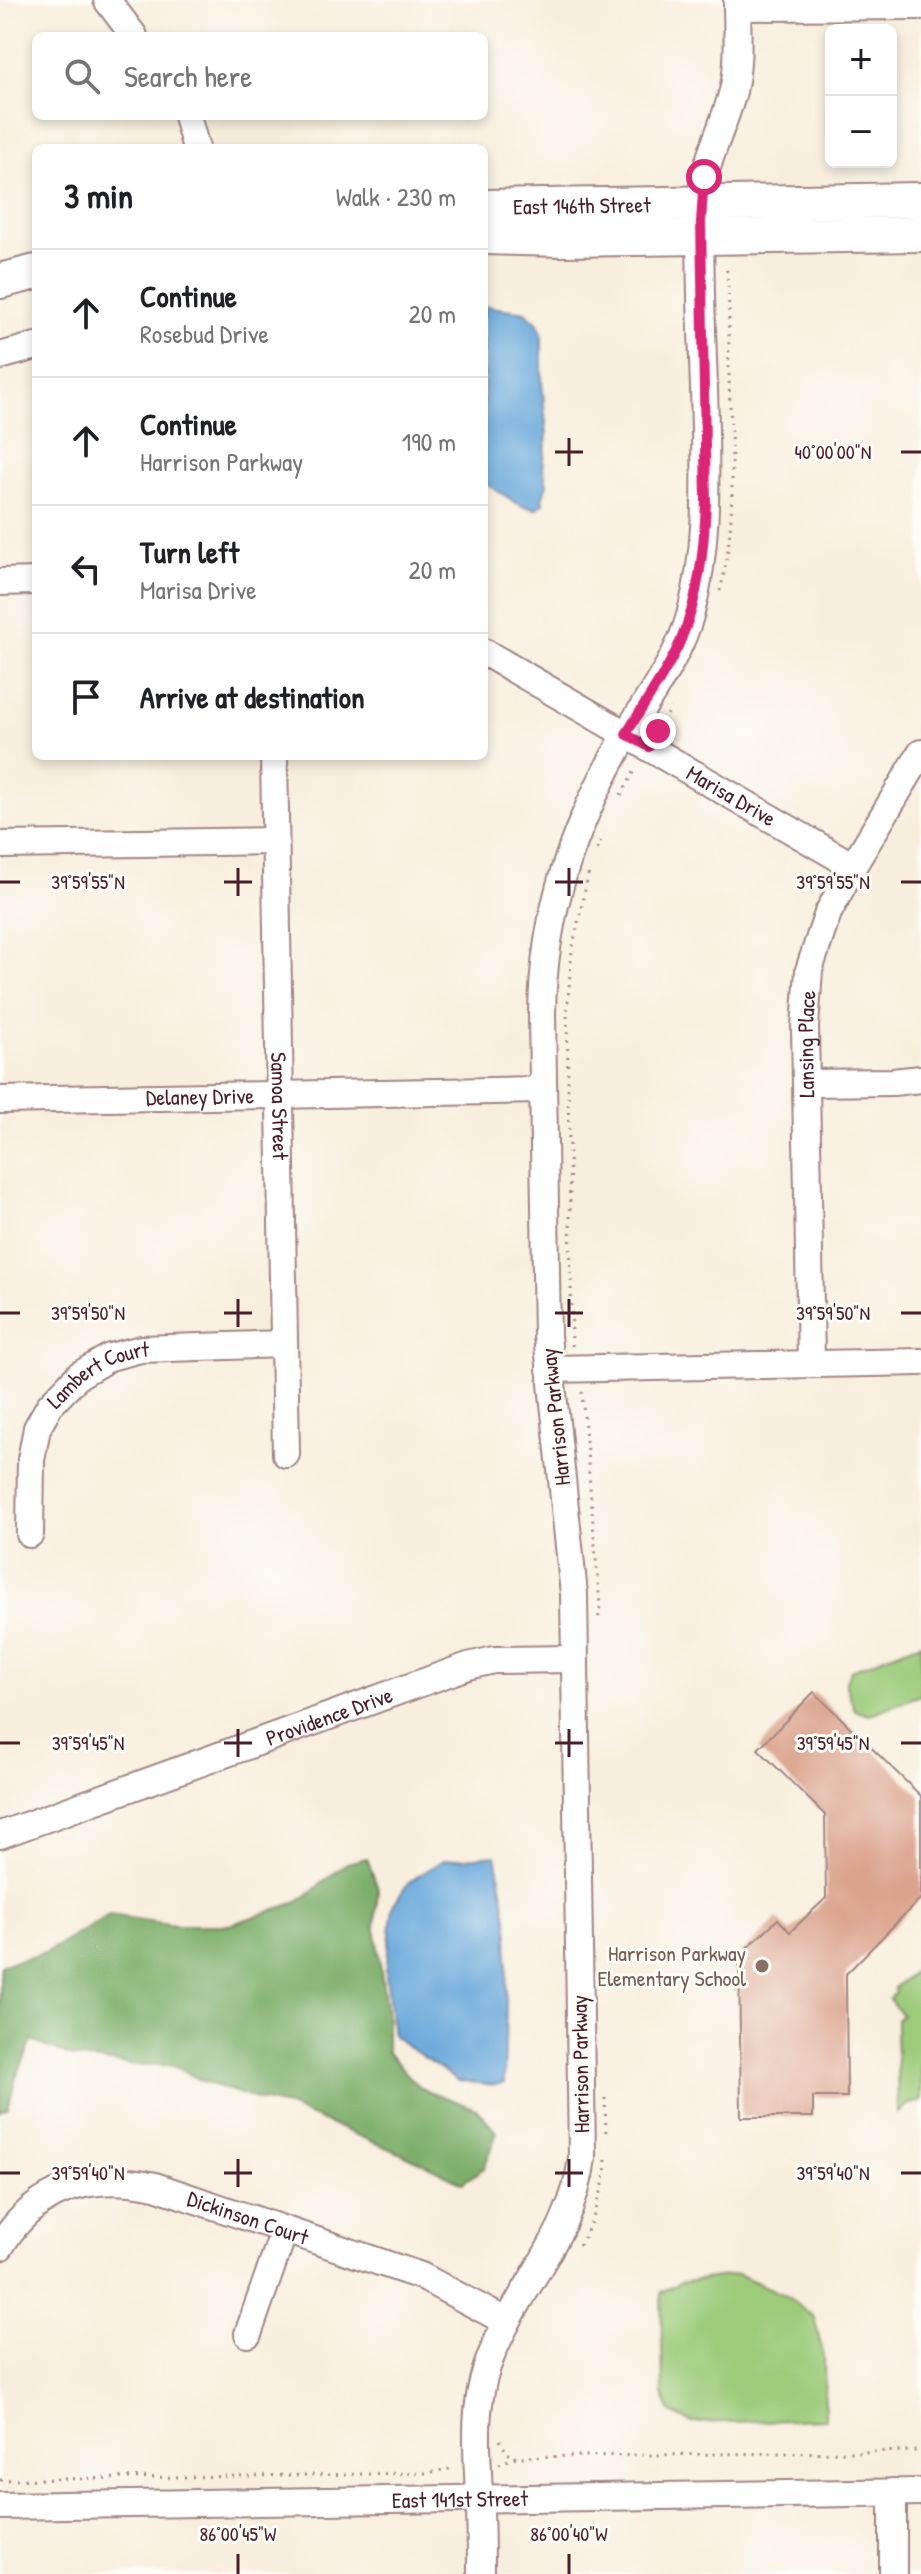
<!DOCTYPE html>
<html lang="en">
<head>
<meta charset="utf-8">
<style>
  body { margin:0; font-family:"Patrick Hand",sans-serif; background:#f2f2f2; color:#202124 }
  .controls { position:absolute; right:24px; top:24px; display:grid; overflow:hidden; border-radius:12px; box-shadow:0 4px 12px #0003 }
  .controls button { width:72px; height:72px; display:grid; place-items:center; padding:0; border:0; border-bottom:2px solid #e0e0e0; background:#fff; color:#202124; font:40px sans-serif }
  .stop { position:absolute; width:24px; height:24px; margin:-18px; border:6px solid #db2777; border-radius:50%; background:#fff }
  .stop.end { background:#db2777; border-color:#fff; box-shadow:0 2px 8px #0008 }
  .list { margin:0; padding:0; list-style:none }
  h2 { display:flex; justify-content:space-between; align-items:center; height:104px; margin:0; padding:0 32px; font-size:34px }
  h2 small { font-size:26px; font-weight:400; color:#757577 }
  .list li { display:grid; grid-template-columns:52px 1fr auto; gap:24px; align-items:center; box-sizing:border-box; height:128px; padding:0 32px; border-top:2px solid #e0e0e0 }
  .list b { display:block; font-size:30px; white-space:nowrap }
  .list p { margin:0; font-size:26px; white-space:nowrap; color:#757577 }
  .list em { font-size:26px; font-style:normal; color:#757577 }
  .icon { flex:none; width:44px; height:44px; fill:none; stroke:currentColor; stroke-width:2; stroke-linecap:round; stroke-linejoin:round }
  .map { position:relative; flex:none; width:921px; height:2574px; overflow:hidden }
  .search { position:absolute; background:#fff; box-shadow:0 4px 12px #0003; left:32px; top:32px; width:456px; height:88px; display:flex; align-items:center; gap:20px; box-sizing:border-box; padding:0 28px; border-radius:12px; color:#757577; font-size:30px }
  .panel { position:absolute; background:#fff; box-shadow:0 4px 12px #0003; left:32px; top:144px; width:456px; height:616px; border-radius:12px }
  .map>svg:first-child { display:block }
</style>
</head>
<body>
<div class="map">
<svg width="921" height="2574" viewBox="0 0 921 2574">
  <rect width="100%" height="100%" fill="#fdfcf7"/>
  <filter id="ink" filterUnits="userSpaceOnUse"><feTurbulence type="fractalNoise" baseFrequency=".0125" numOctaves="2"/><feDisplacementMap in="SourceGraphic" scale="16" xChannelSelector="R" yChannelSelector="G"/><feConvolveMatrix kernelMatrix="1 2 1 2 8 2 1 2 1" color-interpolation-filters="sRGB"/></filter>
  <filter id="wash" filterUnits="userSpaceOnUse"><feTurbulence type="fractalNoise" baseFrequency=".006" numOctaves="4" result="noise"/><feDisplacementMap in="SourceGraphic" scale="32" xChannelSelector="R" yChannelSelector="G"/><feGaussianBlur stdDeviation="1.8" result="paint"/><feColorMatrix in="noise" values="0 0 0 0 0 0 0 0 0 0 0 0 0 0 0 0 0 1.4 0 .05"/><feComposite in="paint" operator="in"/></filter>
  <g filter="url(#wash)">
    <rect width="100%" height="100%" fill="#f8eedd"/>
    <path fill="#9ccb7a" stroke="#737552" stroke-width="2" d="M921,1643V1695L868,1715L855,1710L845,1683L851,1670Z
      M917,1969H921V2101L909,2104L898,2113L896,2020L902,2015L889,1999L896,1993L894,1988Z
      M738,2274L787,2296L814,2317L824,2358L825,2419L692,2423L671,2413L663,2394L661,2292L679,2283Z"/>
    <path fill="#7daf6a" stroke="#64674a" stroke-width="2" d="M367,1858L378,1889L375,1926L387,2016V2052L420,2088L477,2109L497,2132L484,2168L462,2183L414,2159L287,2106L256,2099L202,2081L173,2065H134L75,2058L32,2041L15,2080L8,2108L0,2112V1965L45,1953L109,1915L175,1925H229L298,1902L347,1863Z"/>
    <path fill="#67a7da" stroke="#586382" stroke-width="2" d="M484,306L525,312L537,322L542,333V383L547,435L543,468L547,484L542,499L544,503L536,509L522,506L484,483Z
      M496,1855L508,1924L504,2083L495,2085L458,2081L393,2036L386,1973L393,1905L409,1882L444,1860Z"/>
    <g id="blocks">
      <path fill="#dba38c" d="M814,1692L921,1796V1898L846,1974L847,2097H813V2117H741L739,1955L778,1919L790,1932L826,1898L825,1815L758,1749Z"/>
    </g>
  </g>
  <g filter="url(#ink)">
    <use href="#blocks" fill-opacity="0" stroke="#a18684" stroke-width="2"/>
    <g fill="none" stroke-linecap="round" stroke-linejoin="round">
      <defs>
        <g id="minor">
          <path d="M107,0L134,36"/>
          <path d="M737,7L921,6"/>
          <path d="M187,116L196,148"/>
          <path d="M0,356L36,346"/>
          <path d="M0,582L36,581"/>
          <path id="s1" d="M484,652L853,866"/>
          <path id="s2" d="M274,756L286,1454"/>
          <path d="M0,845L275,841"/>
          <path d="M806,1083L893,1082L921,1079"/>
          <path id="s3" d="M0,1100L543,1090"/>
          <path id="s4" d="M811,1364L805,1027L809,970L828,913L853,866L921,753"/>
          <path d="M550,1369L921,1362"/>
          <path id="s5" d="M30,1534L31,1460L37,1428L50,1405L79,1375L110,1357L141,1349L284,1344"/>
          <path id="s6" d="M0,1835L468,1666L494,1660L574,1659"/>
          <path id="s7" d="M0,2247C35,2188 90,2172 155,2186L421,2276L507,2322"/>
          <path d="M248,2334L284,2231"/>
          <path d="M893,2492V2574"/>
          <path id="s8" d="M0,2506L921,2492"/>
          <path d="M481,2574C481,2548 481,2521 479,2494C477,2451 473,2409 487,2367C512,2294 574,2236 582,2157L574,1594L547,1336L542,1015C543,910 574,824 626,735C649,696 680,656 691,612C707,552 706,492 705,431C704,355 698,277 701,201C703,163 724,127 733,91C740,61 737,30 737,0"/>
        </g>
        <g id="major">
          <path id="s9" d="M484,207L921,200"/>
          <path d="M484,237L563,239L921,234"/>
          <path d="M0,281L36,272"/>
        </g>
      </defs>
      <use href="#minor" stroke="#a18684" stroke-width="30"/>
      <use href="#major" stroke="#a18684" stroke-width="38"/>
      <path stroke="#a18684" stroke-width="3" stroke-dasharray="2 6" stroke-linecap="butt" d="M720,591C738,521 731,446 729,375C728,339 731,300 726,264
        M659,729L671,708
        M621,795L637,767
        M597,850L603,835
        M572,1346L567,1012L572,950L589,872
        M582,1392L600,1605L598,1623
        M605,2098L606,2134
        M579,2245C594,2223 606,2184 606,2158
        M500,2440L507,2453L516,2457
        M499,2464L516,2457L921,2451
        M0,2480L426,2473L455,2468"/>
      <use href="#minor" stroke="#fff" stroke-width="26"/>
      <use href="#major" stroke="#fff" stroke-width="34"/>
    </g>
  </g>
  <g fill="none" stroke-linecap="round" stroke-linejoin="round" filter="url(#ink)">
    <path stroke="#db2777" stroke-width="10" d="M658,731L649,747L626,734C644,704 666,674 680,642C699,599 704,549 706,502L701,222L704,177"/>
  </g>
  <path fill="none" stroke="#4a1f2b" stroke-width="3" d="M569,438V466M555,452H583M901,452H921M238,868V896M569,868V896M0,882H20M224,882H252M555,882H583M901,882H921M238,1299V1327M569,1299V1327M0,1313H20M224,1313H252M555,1313H583M901,1313H921M238,1729V1757M569,1729V1757M0,1743H20M224,1743H252M555,1743H583M901,1743H921M238,2159V2187M569,2159V2187M0,2173H20M224,2173H252M555,2173H583M901,2173H921M238,2554V2574M569,2554V2574"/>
  <circle fill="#8d6e63" stroke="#fdfcf7" stroke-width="3" cx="762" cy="1966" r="8"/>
  <g text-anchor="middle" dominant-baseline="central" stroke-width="6" stroke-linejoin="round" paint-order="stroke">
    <g font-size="22" fill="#4a1f2b" stroke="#fdfcf7">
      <text stroke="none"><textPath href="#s9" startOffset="98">East 146th Street</textPath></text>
      <text stroke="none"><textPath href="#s1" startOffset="286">Marisa Drive</textPath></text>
      <text stroke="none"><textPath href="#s4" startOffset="320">Lansing Place</textPath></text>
      <text stroke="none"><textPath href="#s3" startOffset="200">Delaney Drive</textPath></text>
      <text stroke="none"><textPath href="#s2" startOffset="350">Samoa Street</textPath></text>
      <text stroke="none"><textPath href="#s5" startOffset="192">Lambert Court</textPath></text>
      <text transform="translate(555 1417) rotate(-96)">Harrison Parkway</text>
      <text stroke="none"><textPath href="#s6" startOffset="350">Providence Drive</textPath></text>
      <text transform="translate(580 2064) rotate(-91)">Harrison Parkway</text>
      <text stroke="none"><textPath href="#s7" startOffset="278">Dickinson Court</textPath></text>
      <text stroke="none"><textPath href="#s8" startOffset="460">East 141st Street</textPath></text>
    </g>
    <g font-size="22" fill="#785e54" stroke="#fdfcf7" text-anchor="end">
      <text x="746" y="1953">Harrison Parkway<tspan x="746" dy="25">Elementary School</tspan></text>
    </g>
  </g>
  <g font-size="20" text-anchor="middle" fill="#4a1f2b" stroke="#fdfcf7" stroke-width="6" stroke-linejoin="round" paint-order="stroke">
    <text x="833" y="459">40°00'00"N</text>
    <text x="88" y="889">39°59'55"N</text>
    <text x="833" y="889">39°59'55"N</text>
    <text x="88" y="1320">39°59'50"N</text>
    <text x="833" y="1320">39°59'50"N</text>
    <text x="88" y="1750">39°59'45"N</text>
    <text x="833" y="1750">39°59'45"N</text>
    <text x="88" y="2180">39°59'40"N</text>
    <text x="833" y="2180">39°59'40"N</text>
    <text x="238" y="2541">86°00'45"W</text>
    <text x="569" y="2541">86°00'40"W</text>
  </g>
</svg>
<div class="controls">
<button>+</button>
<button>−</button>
</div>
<div class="stop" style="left:704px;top:177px"></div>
<div class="stop end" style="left:658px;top:731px"></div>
<div class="search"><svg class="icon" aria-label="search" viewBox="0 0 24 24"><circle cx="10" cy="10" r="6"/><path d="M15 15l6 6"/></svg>Search here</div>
<section class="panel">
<h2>3 min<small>Walk · 230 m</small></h2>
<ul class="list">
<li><svg class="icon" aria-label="ahead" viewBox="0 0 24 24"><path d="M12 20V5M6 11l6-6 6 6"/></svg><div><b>Continue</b><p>Rosebud Drive</p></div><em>20 m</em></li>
<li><svg class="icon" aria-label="ahead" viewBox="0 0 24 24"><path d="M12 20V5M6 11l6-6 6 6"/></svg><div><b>Continue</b><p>Harrison Parkway</p></div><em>190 m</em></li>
<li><svg class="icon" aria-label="left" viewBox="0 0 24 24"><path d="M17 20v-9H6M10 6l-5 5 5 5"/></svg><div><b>Turn left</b><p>Marisa Drive</p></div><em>20 m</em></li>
<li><svg class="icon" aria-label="arrive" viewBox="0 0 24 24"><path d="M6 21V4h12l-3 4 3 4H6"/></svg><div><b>Arrive at destination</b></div></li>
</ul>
</section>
</div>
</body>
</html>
